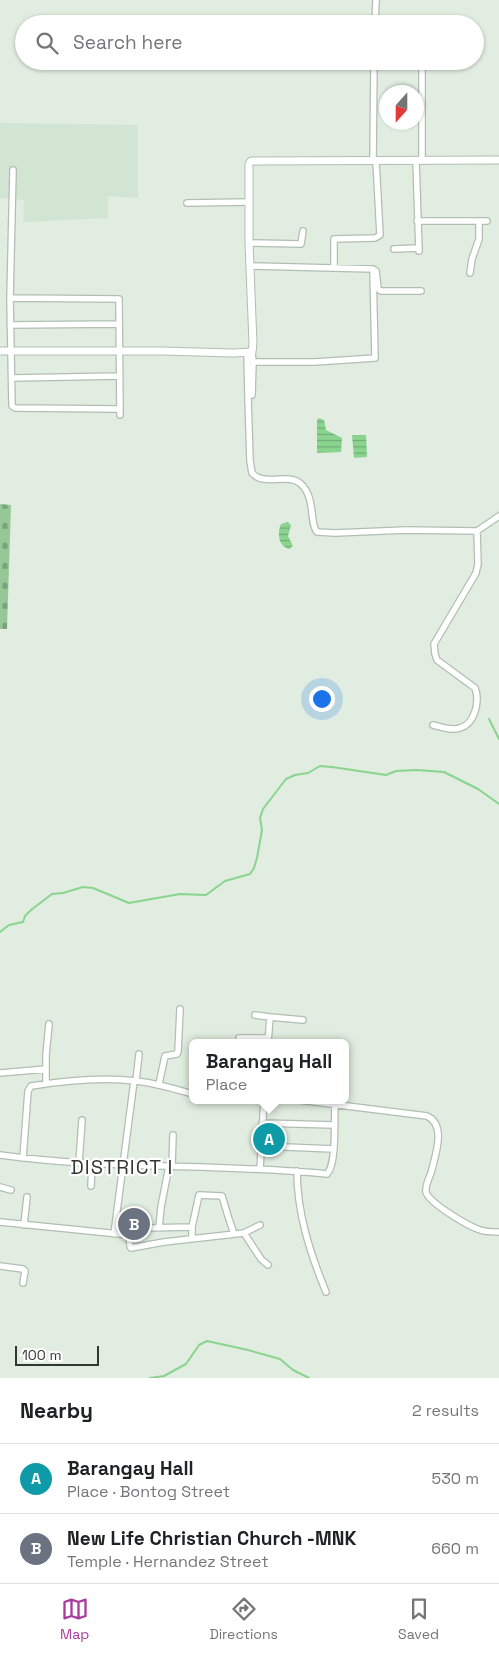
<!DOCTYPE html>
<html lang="en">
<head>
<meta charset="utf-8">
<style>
  body { margin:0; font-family:"Space Grotesk",sans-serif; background:#f2f2f2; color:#202124 }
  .compass { position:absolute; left:379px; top:85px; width:45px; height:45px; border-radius:50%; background:#fff; box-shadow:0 1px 4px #0004; rotate:201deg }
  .scale { position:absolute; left:15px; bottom:12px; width:84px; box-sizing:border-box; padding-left:5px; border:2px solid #313631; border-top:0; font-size:14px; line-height:18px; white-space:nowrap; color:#313631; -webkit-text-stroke:4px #fff; paint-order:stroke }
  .you { position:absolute; left:321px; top:698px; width:18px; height:18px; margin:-12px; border:4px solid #fff; border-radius:50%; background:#1a73e8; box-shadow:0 0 0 8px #1a73e833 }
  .badge { display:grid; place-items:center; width:32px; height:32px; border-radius:50%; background:#a63c9e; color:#fff; font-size:16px; font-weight:700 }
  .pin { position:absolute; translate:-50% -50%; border:2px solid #fff; box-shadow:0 1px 5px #0006 }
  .popup { position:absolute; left:189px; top:1039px; width:160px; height:65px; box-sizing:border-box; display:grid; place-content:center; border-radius:8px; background:#fff; filter:drop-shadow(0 1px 4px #0005); font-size:16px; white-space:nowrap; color:#757577 }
  .popup b { font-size:19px; color:#202124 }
  .popup::after { content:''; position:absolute; left:50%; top:100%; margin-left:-10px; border:10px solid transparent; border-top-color:#fff }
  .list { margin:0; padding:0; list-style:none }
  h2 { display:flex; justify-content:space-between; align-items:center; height:65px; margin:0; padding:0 20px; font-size:21px }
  h2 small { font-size:16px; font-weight:400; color:#757577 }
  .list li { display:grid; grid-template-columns:32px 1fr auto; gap:15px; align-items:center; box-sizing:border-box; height:70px; padding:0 20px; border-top:1px solid #e0e0e0 }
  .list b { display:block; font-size:19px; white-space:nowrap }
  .list p { margin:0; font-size:16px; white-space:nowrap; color:#757577 }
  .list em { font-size:16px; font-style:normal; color:#757577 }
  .icon { flex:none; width:28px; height:28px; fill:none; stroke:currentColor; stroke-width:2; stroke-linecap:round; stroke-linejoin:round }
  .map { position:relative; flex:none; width:499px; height:1378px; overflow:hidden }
  .search { position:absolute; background:#fff; box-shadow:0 1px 4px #0004; left:15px; right:15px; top:15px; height:55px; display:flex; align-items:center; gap:12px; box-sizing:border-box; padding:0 18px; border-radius:28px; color:#757577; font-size:19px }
  .sheet { height:205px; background:#fff }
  nav { display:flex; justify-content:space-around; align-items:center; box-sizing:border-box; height:70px; border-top:1px solid #e0e0e0; background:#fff; font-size:14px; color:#757577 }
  nav a { display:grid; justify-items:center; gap:2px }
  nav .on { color:#a63c9e }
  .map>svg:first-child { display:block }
</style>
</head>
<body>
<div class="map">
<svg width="499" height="1378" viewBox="0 0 499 1378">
  <defs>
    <pattern id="cemetery-stones" width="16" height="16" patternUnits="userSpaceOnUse" patternTransform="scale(1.25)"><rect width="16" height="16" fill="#95c797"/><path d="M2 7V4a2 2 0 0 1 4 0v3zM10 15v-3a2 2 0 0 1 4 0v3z" fill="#7aa27c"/></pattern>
    <pattern id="water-rules" width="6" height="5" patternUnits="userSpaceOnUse" patternTransform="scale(1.25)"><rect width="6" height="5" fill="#8ad48f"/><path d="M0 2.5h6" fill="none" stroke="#71ad75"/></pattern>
  </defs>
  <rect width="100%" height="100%" fill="#e0ede0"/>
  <path fill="#d2e5d2" d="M0,123L138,125V198L108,196V218L23,222L24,200L0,198Z"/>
  <path fill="url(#cemetery-stones)" d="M0,504L11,505L7,629H0Z"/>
  <path fill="url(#water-rules)" d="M319,418L324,420L326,430L342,438L341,452L317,453V420Z
    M352,435H366L367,457L354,458Z
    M288,522L291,525L288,536L293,546L289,549C278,546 277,533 281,524Z"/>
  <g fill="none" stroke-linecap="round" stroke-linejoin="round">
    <path stroke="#8ad48f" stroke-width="2" d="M489,719L499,739
      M0,932L9,925L23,922L25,916L31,910L52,894L63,893L83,887L93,888L129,903L180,894L206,895L225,881L250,874L254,868L257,858L262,830L260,818L263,809L286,779L295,775L308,773L320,766L332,767L386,775L396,771L417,770L444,772L478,789L499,804
      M150,1378L164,1376L186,1364L199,1345L207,1341L248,1350L280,1359L293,1370L309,1378"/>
    <defs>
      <path id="minor" d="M422,19V24
        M375,24L376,1
        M422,61V161
        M373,161L374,61
        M416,161L419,251
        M13,170L10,298L12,406L15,408L120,409
        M187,203L249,202
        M417,221H487
        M249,243L301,244L303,231
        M394,249L419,248
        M250,266L373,269L376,271L378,289L381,291H421
        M334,267V239L375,238L380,235L376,161
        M470,273L472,259L479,239V221
        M10,298L119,299L120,415
        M10,325L119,324
        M252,352L253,362L252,395
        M247,353L248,395
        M253,362H315L375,358L373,269
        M12,378L120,376
        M248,397L250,461L252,473C264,487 288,472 301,484C316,498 309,523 317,532L335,533L406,530L477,531L499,516
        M433,725C441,727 451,731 460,728C475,724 480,701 475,688L437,660L435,654L434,644L476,573L478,564L477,531
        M255,1015L270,1017L268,1043
        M270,1017L303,1020
        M239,1038H268
        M0,1073L46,1069
        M136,1081L139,1054
        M46,1084V1055L49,1024
        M159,1084L165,1056L177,1054L178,1052L180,1009
        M299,1100L427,1116C447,1125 435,1156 431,1173C429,1178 425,1186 426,1192C429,1203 468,1226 480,1230C486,1232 492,1232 499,1232
        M262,1123L334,1125
        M261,1146L334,1149
        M0,1155C108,1170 218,1163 327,1174C337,1164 334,1119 335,1104
        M23,1158L28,1091L31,1086C62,1081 105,1077 136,1081C156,1083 174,1089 193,1094
        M79,1163L82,1120
        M172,1166L173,1135
        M260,1169L264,1100
        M297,1171C297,1213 310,1253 326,1292
        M91,1186L92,1164
        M0,1187L11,1190
        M0,1222L129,1235L140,1233L145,1228L192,1227
        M24,1225L27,1197
        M159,1228L161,1207L169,1166
        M244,1233L261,1259L268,1265
        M114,1234L134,1081
        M129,1235L130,1246L131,1248L164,1242L244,1233L260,1225
        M192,1239V1227L199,1195L222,1196L228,1216L234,1234
        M0,1266L23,1269L25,1271L23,1283"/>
      <path id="tertiary" d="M0,351H162L233,353L252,352L253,343L249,243V164L251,161L499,160"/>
    </defs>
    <use href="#minor" stroke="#b1beb2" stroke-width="8"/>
    <use href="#tertiary" stroke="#b1beb2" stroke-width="9"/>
    <use href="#minor" stroke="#fff" stroke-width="5.5"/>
    <use href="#tertiary" stroke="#fff" stroke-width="7"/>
  </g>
  <g text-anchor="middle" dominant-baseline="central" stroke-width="4.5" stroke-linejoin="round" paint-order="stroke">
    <g font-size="20" letter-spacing="1" fill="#313631" stroke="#fff">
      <text x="122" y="1167">DISTRICT I</text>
    </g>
  </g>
</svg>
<svg class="compass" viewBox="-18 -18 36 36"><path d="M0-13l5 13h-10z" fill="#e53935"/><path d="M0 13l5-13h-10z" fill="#757577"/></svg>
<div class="scale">100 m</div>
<div class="you"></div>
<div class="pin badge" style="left:269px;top:1139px;background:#0f9aa8">A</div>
<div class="popup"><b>Barangay Hall</b>Place</div>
<div class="pin badge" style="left:134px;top:1224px;background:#6b7280">B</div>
<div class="search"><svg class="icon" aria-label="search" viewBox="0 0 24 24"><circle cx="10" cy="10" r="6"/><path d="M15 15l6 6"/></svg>Search here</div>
</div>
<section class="sheet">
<h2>Nearby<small>2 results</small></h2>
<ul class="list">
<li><span class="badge" style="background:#0f9aa8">A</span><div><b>Barangay Hall</b><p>Place · Bontog Street</p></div><em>530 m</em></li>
<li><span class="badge" style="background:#6b7280">B</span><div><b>New Life Christian Church -MNK</b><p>Temple · Hernandez Street</p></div><em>660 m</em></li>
</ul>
</section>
<nav>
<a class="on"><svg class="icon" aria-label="map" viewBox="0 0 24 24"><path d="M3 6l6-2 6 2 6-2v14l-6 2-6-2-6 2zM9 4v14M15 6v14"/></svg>Map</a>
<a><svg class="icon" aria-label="directions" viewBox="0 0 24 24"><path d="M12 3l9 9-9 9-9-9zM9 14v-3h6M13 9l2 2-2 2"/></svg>Directions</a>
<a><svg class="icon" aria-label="saved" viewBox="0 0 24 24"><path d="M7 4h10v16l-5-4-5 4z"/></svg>Saved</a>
</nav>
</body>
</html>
